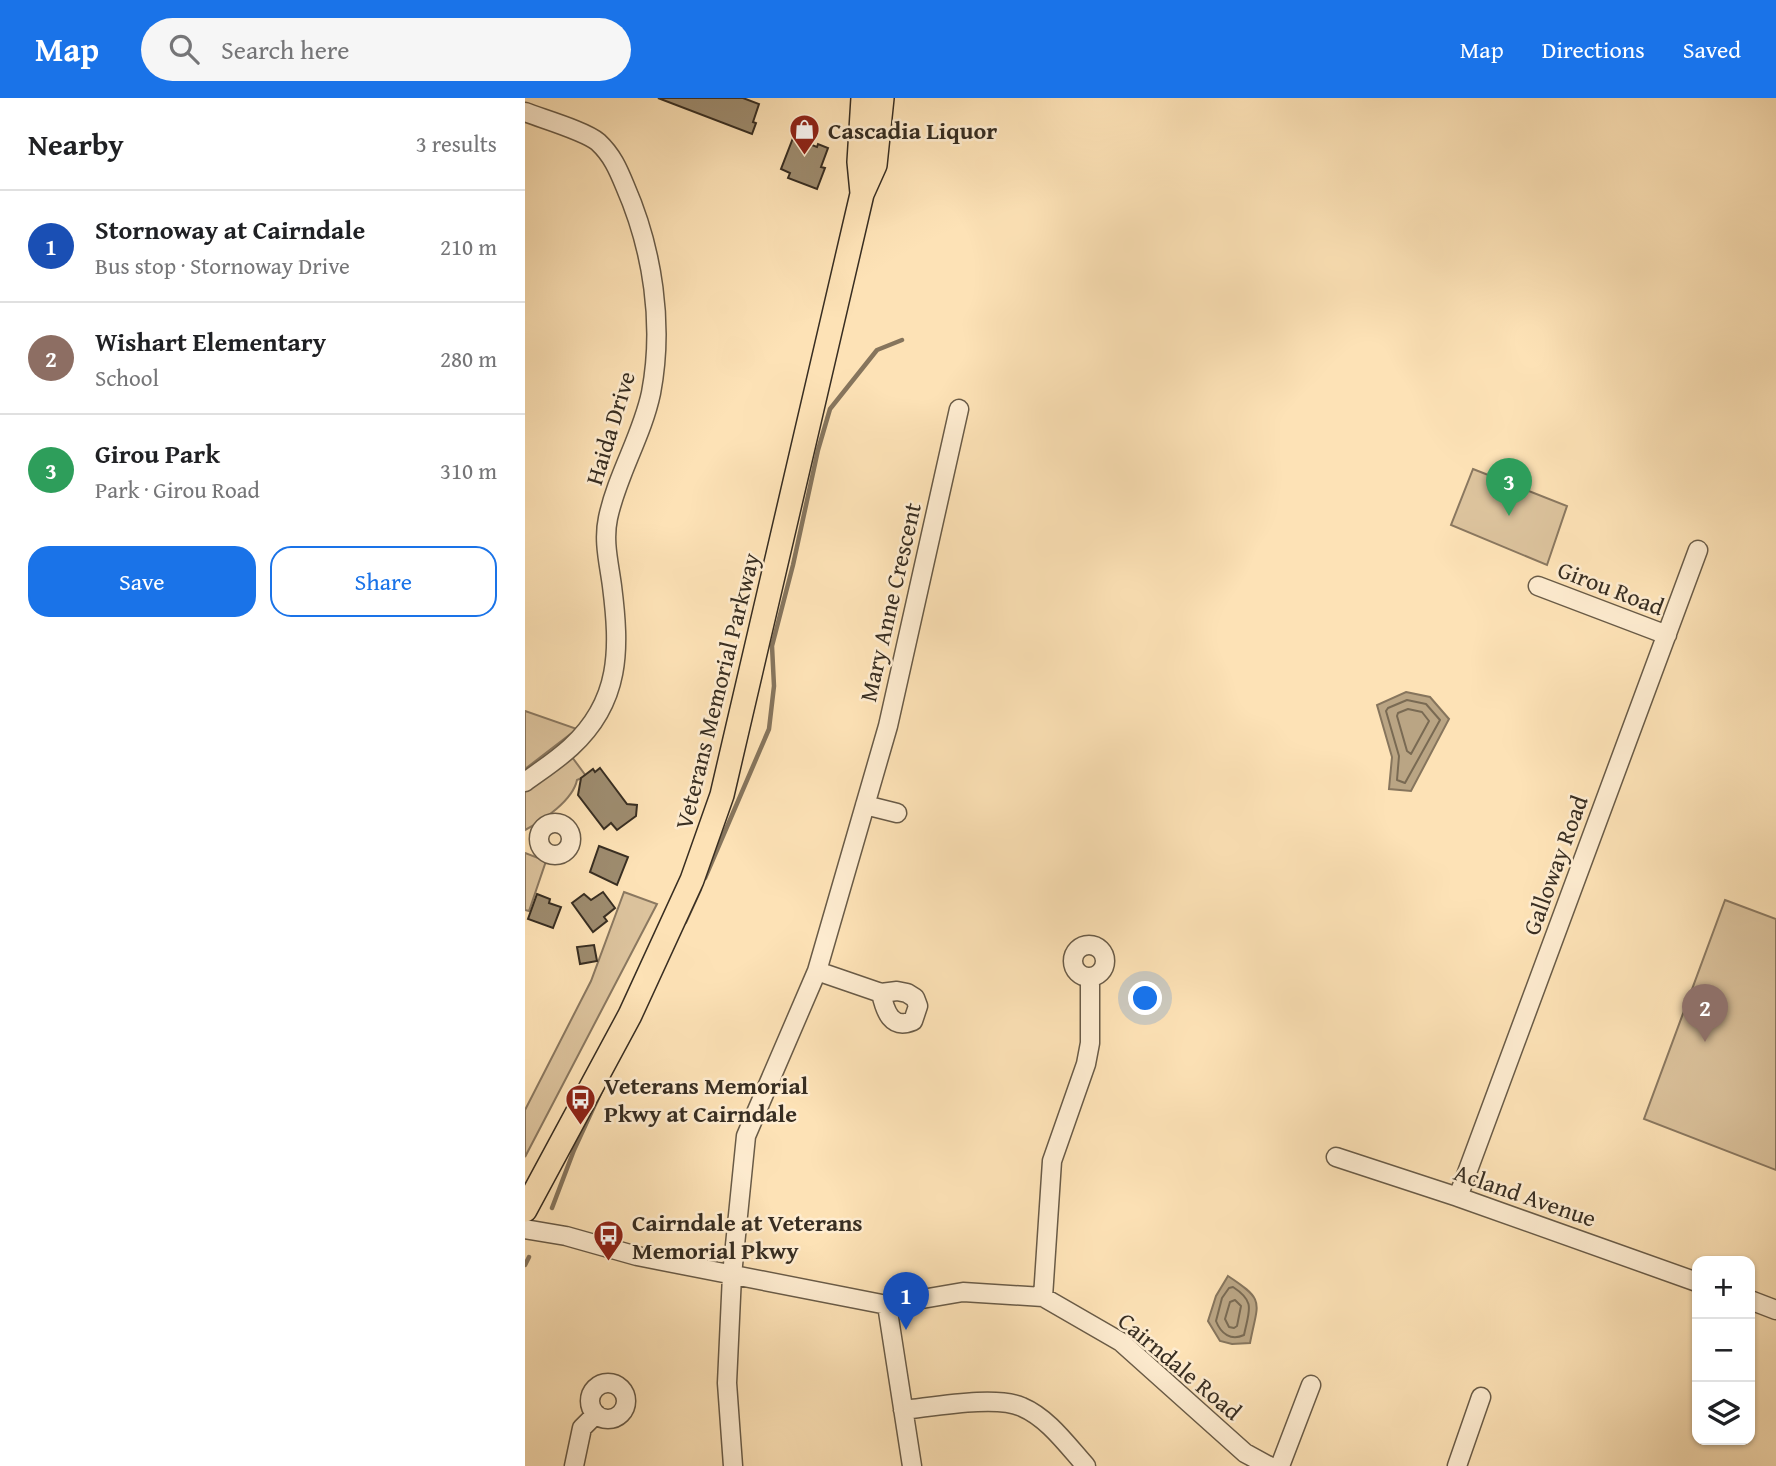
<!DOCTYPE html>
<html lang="en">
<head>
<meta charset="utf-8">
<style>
  body { margin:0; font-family:"Gentium Book Plus",serif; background:#f6f6f6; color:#202124 }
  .controls { position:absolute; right:21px; bottom:21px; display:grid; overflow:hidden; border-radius:14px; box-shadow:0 2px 5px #0004 }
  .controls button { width:63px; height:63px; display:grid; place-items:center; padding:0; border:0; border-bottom:2px solid #e0e0e0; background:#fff; color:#202124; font:35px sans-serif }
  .you { position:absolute; left:621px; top:901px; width:24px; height:24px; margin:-18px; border:5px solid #fff; border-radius:50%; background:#1a73e8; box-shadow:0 0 0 10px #1a73e833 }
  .badge { display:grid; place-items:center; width:46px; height:46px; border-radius:50%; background:#1a73e8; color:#fff; font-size:23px; font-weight:700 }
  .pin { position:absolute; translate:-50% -58px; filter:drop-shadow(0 2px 4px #0008) }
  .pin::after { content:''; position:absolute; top:37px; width:24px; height:21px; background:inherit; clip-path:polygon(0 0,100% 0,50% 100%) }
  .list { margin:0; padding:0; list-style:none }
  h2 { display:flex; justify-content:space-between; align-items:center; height:91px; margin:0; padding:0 28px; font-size:30px }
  h2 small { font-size:23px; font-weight:400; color:#757577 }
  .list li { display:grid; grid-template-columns:46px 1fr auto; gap:21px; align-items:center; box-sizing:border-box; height:112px; padding:0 28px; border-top:2px solid #e0e0e0 }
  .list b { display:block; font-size:26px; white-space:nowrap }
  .list p { margin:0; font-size:23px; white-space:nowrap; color:#757577 }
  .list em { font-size:23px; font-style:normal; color:#757577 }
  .actions { display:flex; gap:14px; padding:21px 28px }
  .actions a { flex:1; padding:16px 0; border:2px solid #1a73e8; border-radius:21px; text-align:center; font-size:24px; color:#1a73e8 }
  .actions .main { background:#1a73e8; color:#fff }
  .icon { flex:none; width:38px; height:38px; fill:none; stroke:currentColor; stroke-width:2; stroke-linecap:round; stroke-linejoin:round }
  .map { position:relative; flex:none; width:1251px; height:1368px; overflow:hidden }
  header { display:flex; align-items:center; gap:42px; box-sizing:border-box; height:98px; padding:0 35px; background:#1a73e8; color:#fff }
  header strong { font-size:33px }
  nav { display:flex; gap:38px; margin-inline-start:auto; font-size:24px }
  .search { width:490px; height:63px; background:#f6f6f6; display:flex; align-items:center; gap:18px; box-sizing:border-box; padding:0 24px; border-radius:38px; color:#757577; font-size:26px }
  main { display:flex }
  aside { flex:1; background:#fff }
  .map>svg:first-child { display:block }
</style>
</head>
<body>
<header>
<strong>Map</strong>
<div class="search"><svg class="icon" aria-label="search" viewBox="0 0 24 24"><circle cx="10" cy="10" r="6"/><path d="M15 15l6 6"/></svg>Search here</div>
<nav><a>Map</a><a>Directions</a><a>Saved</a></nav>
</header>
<main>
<aside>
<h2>Nearby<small>3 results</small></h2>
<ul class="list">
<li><span class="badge" style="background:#1a4fb4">1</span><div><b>Stornoway at Cairndale</b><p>Bus stop · Stornoway Drive</p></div><em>210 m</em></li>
<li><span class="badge" style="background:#8d6e63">2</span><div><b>Wishart Elementary</b><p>School</p></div><em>280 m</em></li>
<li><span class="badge" style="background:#2e9e5b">3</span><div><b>Girou Park</b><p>Park · Girou Road</p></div><em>310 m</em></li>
</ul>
<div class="actions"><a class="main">Save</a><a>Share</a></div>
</aside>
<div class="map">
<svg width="1251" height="1368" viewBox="0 0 1251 1368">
  <rect width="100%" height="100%" fill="#fde2b6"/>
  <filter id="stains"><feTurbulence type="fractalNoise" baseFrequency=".00286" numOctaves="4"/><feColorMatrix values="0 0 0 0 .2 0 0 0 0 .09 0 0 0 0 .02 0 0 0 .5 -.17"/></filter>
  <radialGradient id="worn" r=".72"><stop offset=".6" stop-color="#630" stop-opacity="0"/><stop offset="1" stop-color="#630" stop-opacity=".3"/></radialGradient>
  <path fill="#dcc39d" stroke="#8a7860" stroke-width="2" d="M948,371L1042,408L1022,467L926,427Z
    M0,613L52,631L0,671Z
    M47,659L61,678L52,682C48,702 19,722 0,732V694Z
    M0,755L21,763L4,813L0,812Z
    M99,794L132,806L0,1059V1012L66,883Z
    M1200,802L1251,821V1072L1119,1021Z"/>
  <path fill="#baa584" stroke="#86755d" stroke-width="2" d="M881,594L905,599L924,621L886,693L864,691L867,659L852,607Z
    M703,1178C741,1203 733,1203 725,1245L707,1246L695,1243L683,1223L691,1198Z"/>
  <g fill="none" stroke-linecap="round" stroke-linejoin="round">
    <path stroke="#796a53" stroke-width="2" d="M882,602L901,606L915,622L880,685L872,682L874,658L861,613L863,610Z
      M883,611L897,614L904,623L886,656L882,653L872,618L873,615Z
      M708,1189C731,1204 724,1212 719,1237C706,1243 696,1236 691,1223L697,1200L704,1190Z
      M710,1202L716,1208L712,1228L709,1230L704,1229L700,1221L705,1204Z"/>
    <path stroke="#86755d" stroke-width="4.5" d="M180,780L244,631L249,588L247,548L268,467L293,352L305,311L352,252L377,242
      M160,824L175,791
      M27,1110L49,1052L77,991
      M0,1167L4,1159"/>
  </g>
  <path fill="#9e8c6f" stroke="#382e22" stroke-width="2" d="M133,0H218L234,6L228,24L231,25L227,36Z
    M268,40L292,49L293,46L303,50L296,69L300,70L292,91L263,80L265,75L256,71Z
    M75,670L102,706L112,707L111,718L92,732L86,725L79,731L53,697L56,680L68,671L70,674Z
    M74,748L103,759L92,787L65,774Z
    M78,794L90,810L79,819L82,823L68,834L47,805L59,796L66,802Z
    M12,796L25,801L24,805L36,809L28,830L3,821Z
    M69,847L72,863L55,866L52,849Z"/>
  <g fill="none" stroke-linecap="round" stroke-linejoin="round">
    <defs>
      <path id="minor" d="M0,14C18,21 60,33 73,44C87,57 93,71 100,88C128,152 139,227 126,295C117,338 92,377 83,420C78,443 84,465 87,488C95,551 96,603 46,649C32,662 15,673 0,684
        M1013,488L1142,537
        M340,707L372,715
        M14 741a16 16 0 1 1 32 0a16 16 0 1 1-32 0Z
        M548 863a16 16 0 1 1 32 0a16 16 0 1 1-32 0Z
        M292,873L356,895L372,893L382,895L390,900L393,908L388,923C366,932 360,913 356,895
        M811,1059L933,1099L1172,1184
        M933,1099L1173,452
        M0,1131L41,1138L112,1158L362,1207L438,1194L518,1199L596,1244L720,1355L744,1368
        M518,1199L527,1063L561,966L565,945V879
        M1225,1202L1251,1212
        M362,1207L387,1368
        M65 1303a18 18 0 1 1 36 0a18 18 0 1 1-36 0Z
        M378,1312C408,1309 471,1297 497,1309C523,1320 542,1347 561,1368
        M49,1368L57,1330L71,1316
        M208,1368L202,1285L207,1177L221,1038L292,873L363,628L434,311
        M755,1368L786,1287
        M932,1368L956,1299"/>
      <path id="major" d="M337,95L334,64L338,0
        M0,1112L105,917L167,782L197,697L337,96L350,67L357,0"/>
    </defs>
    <use href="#minor" stroke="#695b47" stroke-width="21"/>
    <use href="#major" stroke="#382e22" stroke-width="26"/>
    <use href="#minor" stroke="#feecd0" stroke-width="18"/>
    <use href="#major" stroke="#fde2b6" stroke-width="23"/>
  </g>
  <defs>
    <symbol id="shop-pin" viewBox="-11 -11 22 30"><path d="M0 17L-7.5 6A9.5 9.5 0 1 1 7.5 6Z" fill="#8f2418" stroke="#feecd0"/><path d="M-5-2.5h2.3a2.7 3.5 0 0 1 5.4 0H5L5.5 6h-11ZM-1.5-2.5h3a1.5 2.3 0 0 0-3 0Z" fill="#fff"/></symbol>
    <symbol id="bus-pin" viewBox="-11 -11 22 30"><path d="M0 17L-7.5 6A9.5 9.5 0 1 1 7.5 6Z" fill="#8f2418" stroke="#feecd0"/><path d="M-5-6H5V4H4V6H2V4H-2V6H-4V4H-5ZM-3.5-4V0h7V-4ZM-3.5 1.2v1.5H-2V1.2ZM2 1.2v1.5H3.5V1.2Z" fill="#fff"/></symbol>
  </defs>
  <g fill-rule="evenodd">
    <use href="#shop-pin" x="262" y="14" width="35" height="47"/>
    <use href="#bus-pin" x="38" y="984" width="35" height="47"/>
    <use href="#bus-pin" x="66" y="1120" width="35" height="47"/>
  </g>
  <g text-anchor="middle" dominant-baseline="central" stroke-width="5" stroke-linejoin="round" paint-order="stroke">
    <g font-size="24" font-weight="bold" fill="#382e22" stroke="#feecd0" text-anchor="start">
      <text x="303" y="32">Cascadia Liquor</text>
      <text x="79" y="987">Veterans Memorial<tspan x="79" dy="28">Pkwy at Cairndale</tspan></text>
      <text x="107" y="1124">Cairndale at Veterans<tspan x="107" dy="28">Memorial Pkwy</tspan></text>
    </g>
    <g font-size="24" fill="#382e22" stroke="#feecd0">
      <text transform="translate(85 330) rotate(-73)">Haida Drive</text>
      <text transform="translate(1086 490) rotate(21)">Girou Road</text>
      <text transform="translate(365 504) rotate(-77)">Mary Anne Crescent</text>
      <text transform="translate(192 593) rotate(-76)">Veterans Memorial Parkway</text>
      <text transform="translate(1030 767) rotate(-70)">Galloway Road</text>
      <text transform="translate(1000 1097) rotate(19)">Acland Avenue</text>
      <text transform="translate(655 1268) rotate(40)">Cairndale Road</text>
    </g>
  </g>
  <rect width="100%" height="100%" filter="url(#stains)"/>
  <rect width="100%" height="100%" fill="url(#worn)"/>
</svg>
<div class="controls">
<button>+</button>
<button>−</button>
<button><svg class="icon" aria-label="layers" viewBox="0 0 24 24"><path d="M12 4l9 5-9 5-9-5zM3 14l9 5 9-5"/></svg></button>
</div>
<div class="you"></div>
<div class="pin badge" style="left:381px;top:1232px;background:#1a4fb4">1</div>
<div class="pin badge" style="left:1180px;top:944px;background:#8d6e63">2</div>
<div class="pin badge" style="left:984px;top:418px;background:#2e9e5b">3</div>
</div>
</main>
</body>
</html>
